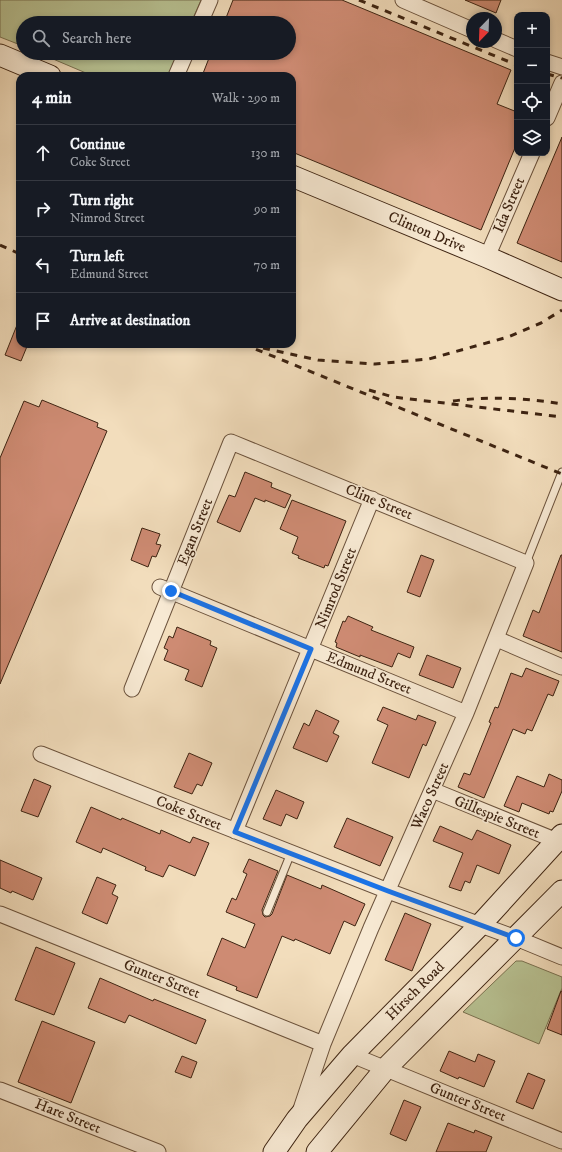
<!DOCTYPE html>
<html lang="en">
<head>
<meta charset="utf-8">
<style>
  body { margin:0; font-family:"IM FELL DW Pica",serif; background:#20242c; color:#f1f3f6 }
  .controls { position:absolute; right:12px; top:12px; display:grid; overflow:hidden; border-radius:8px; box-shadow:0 2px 6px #0003 }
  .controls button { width:36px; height:36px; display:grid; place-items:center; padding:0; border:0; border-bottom:1px solid #363941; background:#171b24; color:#f1f3f6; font:20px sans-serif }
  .compass { position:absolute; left:466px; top:12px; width:36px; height:36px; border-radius:50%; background:#171b24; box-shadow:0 2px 6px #0003; rotate:203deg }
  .stop { position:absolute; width:12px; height:12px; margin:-9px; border:3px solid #1a73e8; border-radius:50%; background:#fff }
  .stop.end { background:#1a73e8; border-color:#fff; box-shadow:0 1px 4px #0008 }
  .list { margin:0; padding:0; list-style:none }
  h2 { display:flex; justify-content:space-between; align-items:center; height:52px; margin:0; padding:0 16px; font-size:17px }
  h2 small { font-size:13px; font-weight:400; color:#9ea1a6 }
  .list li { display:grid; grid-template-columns:26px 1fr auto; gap:12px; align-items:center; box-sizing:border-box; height:56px; padding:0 16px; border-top:1px solid #363941 }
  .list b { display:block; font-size:15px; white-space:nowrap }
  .list p { margin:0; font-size:13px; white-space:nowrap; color:#9ea1a6 }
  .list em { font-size:13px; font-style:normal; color:#9ea1a6 }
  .icon { flex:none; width:22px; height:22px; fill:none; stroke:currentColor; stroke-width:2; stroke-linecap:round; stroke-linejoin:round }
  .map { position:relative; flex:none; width:562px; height:1152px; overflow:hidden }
  .search { position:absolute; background:#171b24; box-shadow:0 2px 6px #0003; left:16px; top:16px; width:280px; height:44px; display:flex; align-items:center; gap:10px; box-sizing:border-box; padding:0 14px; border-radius:22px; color:#9ea1a6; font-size:15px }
  .panel { position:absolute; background:#171b24; box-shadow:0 2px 6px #0003; left:16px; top:72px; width:280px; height:276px; border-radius:12px }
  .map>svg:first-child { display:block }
</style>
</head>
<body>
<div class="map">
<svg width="562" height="1152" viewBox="0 0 562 1152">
  <rect width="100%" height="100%" fill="#f2ddbc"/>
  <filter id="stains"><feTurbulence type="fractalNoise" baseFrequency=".005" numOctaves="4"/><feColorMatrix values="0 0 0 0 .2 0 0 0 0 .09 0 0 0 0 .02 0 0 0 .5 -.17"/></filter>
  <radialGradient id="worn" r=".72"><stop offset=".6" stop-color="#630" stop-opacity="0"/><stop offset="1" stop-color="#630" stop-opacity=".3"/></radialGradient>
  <path fill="#b8c293" stroke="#7b7352" d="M0,0H201L191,23H23V46L0,37Z
    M39,53H178L168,76H93Z
    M516,961H522L562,977V988L539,1044L463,1012Z"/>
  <path fill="#ce8b73" stroke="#3e2412" d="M233,0H342L511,70L497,104L517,112V143L481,230L292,152V76H202L211,53H289V23H224Z
    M465,0H501L496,13Z
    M562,137V262L517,243Z
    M19,320L20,344H28L21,361L5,355Z
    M42,400L98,423L97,427L107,431L0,684V458L24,401L39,407Z
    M245,472L272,483L271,487L291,495L285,508L265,500V502L255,498L240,532L217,522L229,495L235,497Z
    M292,500L346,521L328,566L325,565L324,568L298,558L299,556L292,553L298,537L280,529Z
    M142,528L160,534L156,544L161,545L156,557L152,556L148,567L131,560Z
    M421,555L434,560L420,597L407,592Z
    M561,555H562V652L523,636L533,610L539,613Z
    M348,616L373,627L371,630L414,647L410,658L398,653L392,667L360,655V657L336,647L337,643L335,642L343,621L345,622Z
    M177,627L211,641L210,645L217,648L202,687L185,680L189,670L164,660L168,650L164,648L169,636L173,638Z
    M427,655L461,668L453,688L419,675Z
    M526,668L559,681L553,696L548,694L532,731L527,729L525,734L513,729L484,798L458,787L464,773L470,775L491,723L489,722L495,707L498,708L511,673L522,677Z
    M383,707L416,720L418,715L436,722L426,746L423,744L409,778L372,763L388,725L377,720Z
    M316,710L339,721L333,733L339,736L327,762L293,748L304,723L309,726Z
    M189,753L212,763L202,786L197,784L192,794L174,787Z
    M549,774L562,780V791L553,812L550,811L549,814L522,803L519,812L504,806L517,776L544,787Z
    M34,779L51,786L38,817L21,811Z
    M276,790L304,802L297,819L286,814L281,826L263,819Z
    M91,807L121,820L122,818L160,834L161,830L190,843L193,837L209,843L195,876L169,865L163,877L145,870L146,867L103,848L101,853L76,842Z
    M347,818L393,837L380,866L334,847Z
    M440,826L472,840L477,830L511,845L499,874L477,865L470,883L465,881L461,891L449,887L463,853L433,841Z
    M249,859L278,871L262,910L263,915L265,917L270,916L272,914L287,875L321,889L322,885L365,904L355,926L344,921L330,954L295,939L294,941L282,936L257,998L236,990L237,987L207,975L222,938L245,948L255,924L226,912L232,898L236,900L247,874L243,872Z
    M0,860L42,878L33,900L12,891L11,893L0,888Z
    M97,877L116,885L112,894L118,897L107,924L82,913Z
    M405,913L431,924L412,971L385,960Z
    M36,947L75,963L54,1015L15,1000Z
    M100,978L153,1001L154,999L206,1020L196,1044L129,1015L125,1023L88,1008Z
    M561,991H562V1035L547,1029Z
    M42,1021L95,1042L71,1103L18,1082Z
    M449,1051L475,1062L478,1054L495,1061L484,1087L459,1077L458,1079L440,1071Z
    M182,1056L197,1062L191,1078L175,1072Z
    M528,1073L545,1080L533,1109L516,1102Z
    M404,1100L421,1107L406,1141L390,1134Z
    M448,1123L474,1133L475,1130L492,1137L486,1152H436Z"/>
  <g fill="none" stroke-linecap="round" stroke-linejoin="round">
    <defs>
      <path id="service" d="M526,563L562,472
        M267,912L291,853"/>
      <path id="minor" d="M403,0L472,30
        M200,23L210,0
        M496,40L517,49
        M547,62L562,67
        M176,76L186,53
        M547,118L562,83
        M487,257L532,153
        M160,587L466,713
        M497,639L562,667
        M132,689L231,442L526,563L466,713L371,928L323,1044L301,1109
        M41,754L388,891L516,938L562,957
        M432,790L562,843
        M235,831L372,499
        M0,914L323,1044
        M352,1055L562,1141
        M0,1090L158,1152"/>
      <path id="secondary" d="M0,55L50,76
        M292,176L487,257L562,290
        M274,1152L297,1119L352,1055L480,925L562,835
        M317,1152L386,1068L562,891"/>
    </defs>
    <use href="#service" stroke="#6b523c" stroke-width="9"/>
    <use href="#minor" stroke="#6b523c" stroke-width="17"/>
    <use href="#secondary" stroke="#3e2412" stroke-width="23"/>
    <use href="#service" stroke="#f7e9d3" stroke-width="7"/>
    <use href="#minor" stroke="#f7e9d3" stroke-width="15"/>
    <use href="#secondary" stroke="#f7e9d3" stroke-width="21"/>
    <path stroke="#3e2412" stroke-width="3" stroke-dasharray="7 7" stroke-linecap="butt" d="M359,0L517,65
      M547,74L562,78
      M0,245L20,254
      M243,344L562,474
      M263,348L318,360L375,364L429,359L508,337L541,323L562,310
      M369,390L393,397L562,417
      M453,401C489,396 527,398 562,404"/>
  </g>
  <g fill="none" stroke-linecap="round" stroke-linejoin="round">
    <path stroke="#1a73e8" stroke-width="5" d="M171,591L311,649L235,832L388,891L516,938"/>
  </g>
  <g text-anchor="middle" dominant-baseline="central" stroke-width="3" stroke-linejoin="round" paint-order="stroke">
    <g font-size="15" fill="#3e2412" stroke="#f7e9d3">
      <text transform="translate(509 205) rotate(-67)">Ida Street</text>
      <text transform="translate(427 232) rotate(23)">Clinton Drive</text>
      <text transform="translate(379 502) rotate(22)">Cline Street</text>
      <text transform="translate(195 532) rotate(-68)">Egan Street</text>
      <text transform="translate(336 588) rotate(-68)">Nimrod Street</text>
      <text transform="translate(369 673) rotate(22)">Edmund Street</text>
      <text transform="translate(430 796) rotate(-66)">Waco Street</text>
      <text transform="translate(189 813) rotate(22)">Coke Street</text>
      <text transform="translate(497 817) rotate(22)">Gillespie Street</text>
      <text transform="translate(162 979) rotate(22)">Gunter Street</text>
      <text transform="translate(415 991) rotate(-45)">Hirsch Road</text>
      <text transform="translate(468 1102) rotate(22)">Gunter Street</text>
      <text transform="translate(68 1116) rotate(22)">Hare Street</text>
    </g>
  </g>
  <rect width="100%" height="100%" filter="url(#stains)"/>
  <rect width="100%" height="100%" fill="url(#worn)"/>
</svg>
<div class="controls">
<button>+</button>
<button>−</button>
<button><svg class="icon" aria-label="locate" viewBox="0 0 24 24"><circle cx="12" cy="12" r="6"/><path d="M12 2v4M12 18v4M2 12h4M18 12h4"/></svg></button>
<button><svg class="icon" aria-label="layers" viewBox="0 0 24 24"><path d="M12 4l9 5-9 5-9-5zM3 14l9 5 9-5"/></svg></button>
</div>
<svg class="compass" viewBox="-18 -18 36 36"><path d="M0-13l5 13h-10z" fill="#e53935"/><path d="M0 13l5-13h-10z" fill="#9ea1a6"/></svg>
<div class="stop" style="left:516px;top:938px"></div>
<div class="stop end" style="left:171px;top:591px"></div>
<div class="search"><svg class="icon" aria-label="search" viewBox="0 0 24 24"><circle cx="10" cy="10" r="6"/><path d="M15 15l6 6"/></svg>Search here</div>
<section class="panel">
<h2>4 min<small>Walk · 290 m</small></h2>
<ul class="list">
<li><svg class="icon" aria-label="ahead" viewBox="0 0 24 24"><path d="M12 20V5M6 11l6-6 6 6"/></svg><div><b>Continue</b><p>Coke Street</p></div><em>130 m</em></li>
<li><svg class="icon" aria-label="right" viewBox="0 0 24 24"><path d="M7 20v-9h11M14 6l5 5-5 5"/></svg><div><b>Turn right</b><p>Nimrod Street</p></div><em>90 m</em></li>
<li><svg class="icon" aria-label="left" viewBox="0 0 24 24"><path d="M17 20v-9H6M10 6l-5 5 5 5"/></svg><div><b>Turn left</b><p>Edmund Street</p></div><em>70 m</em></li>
<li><svg class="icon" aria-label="arrive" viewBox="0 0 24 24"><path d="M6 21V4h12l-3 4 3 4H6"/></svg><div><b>Arrive at destination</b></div></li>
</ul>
</section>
</div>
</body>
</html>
